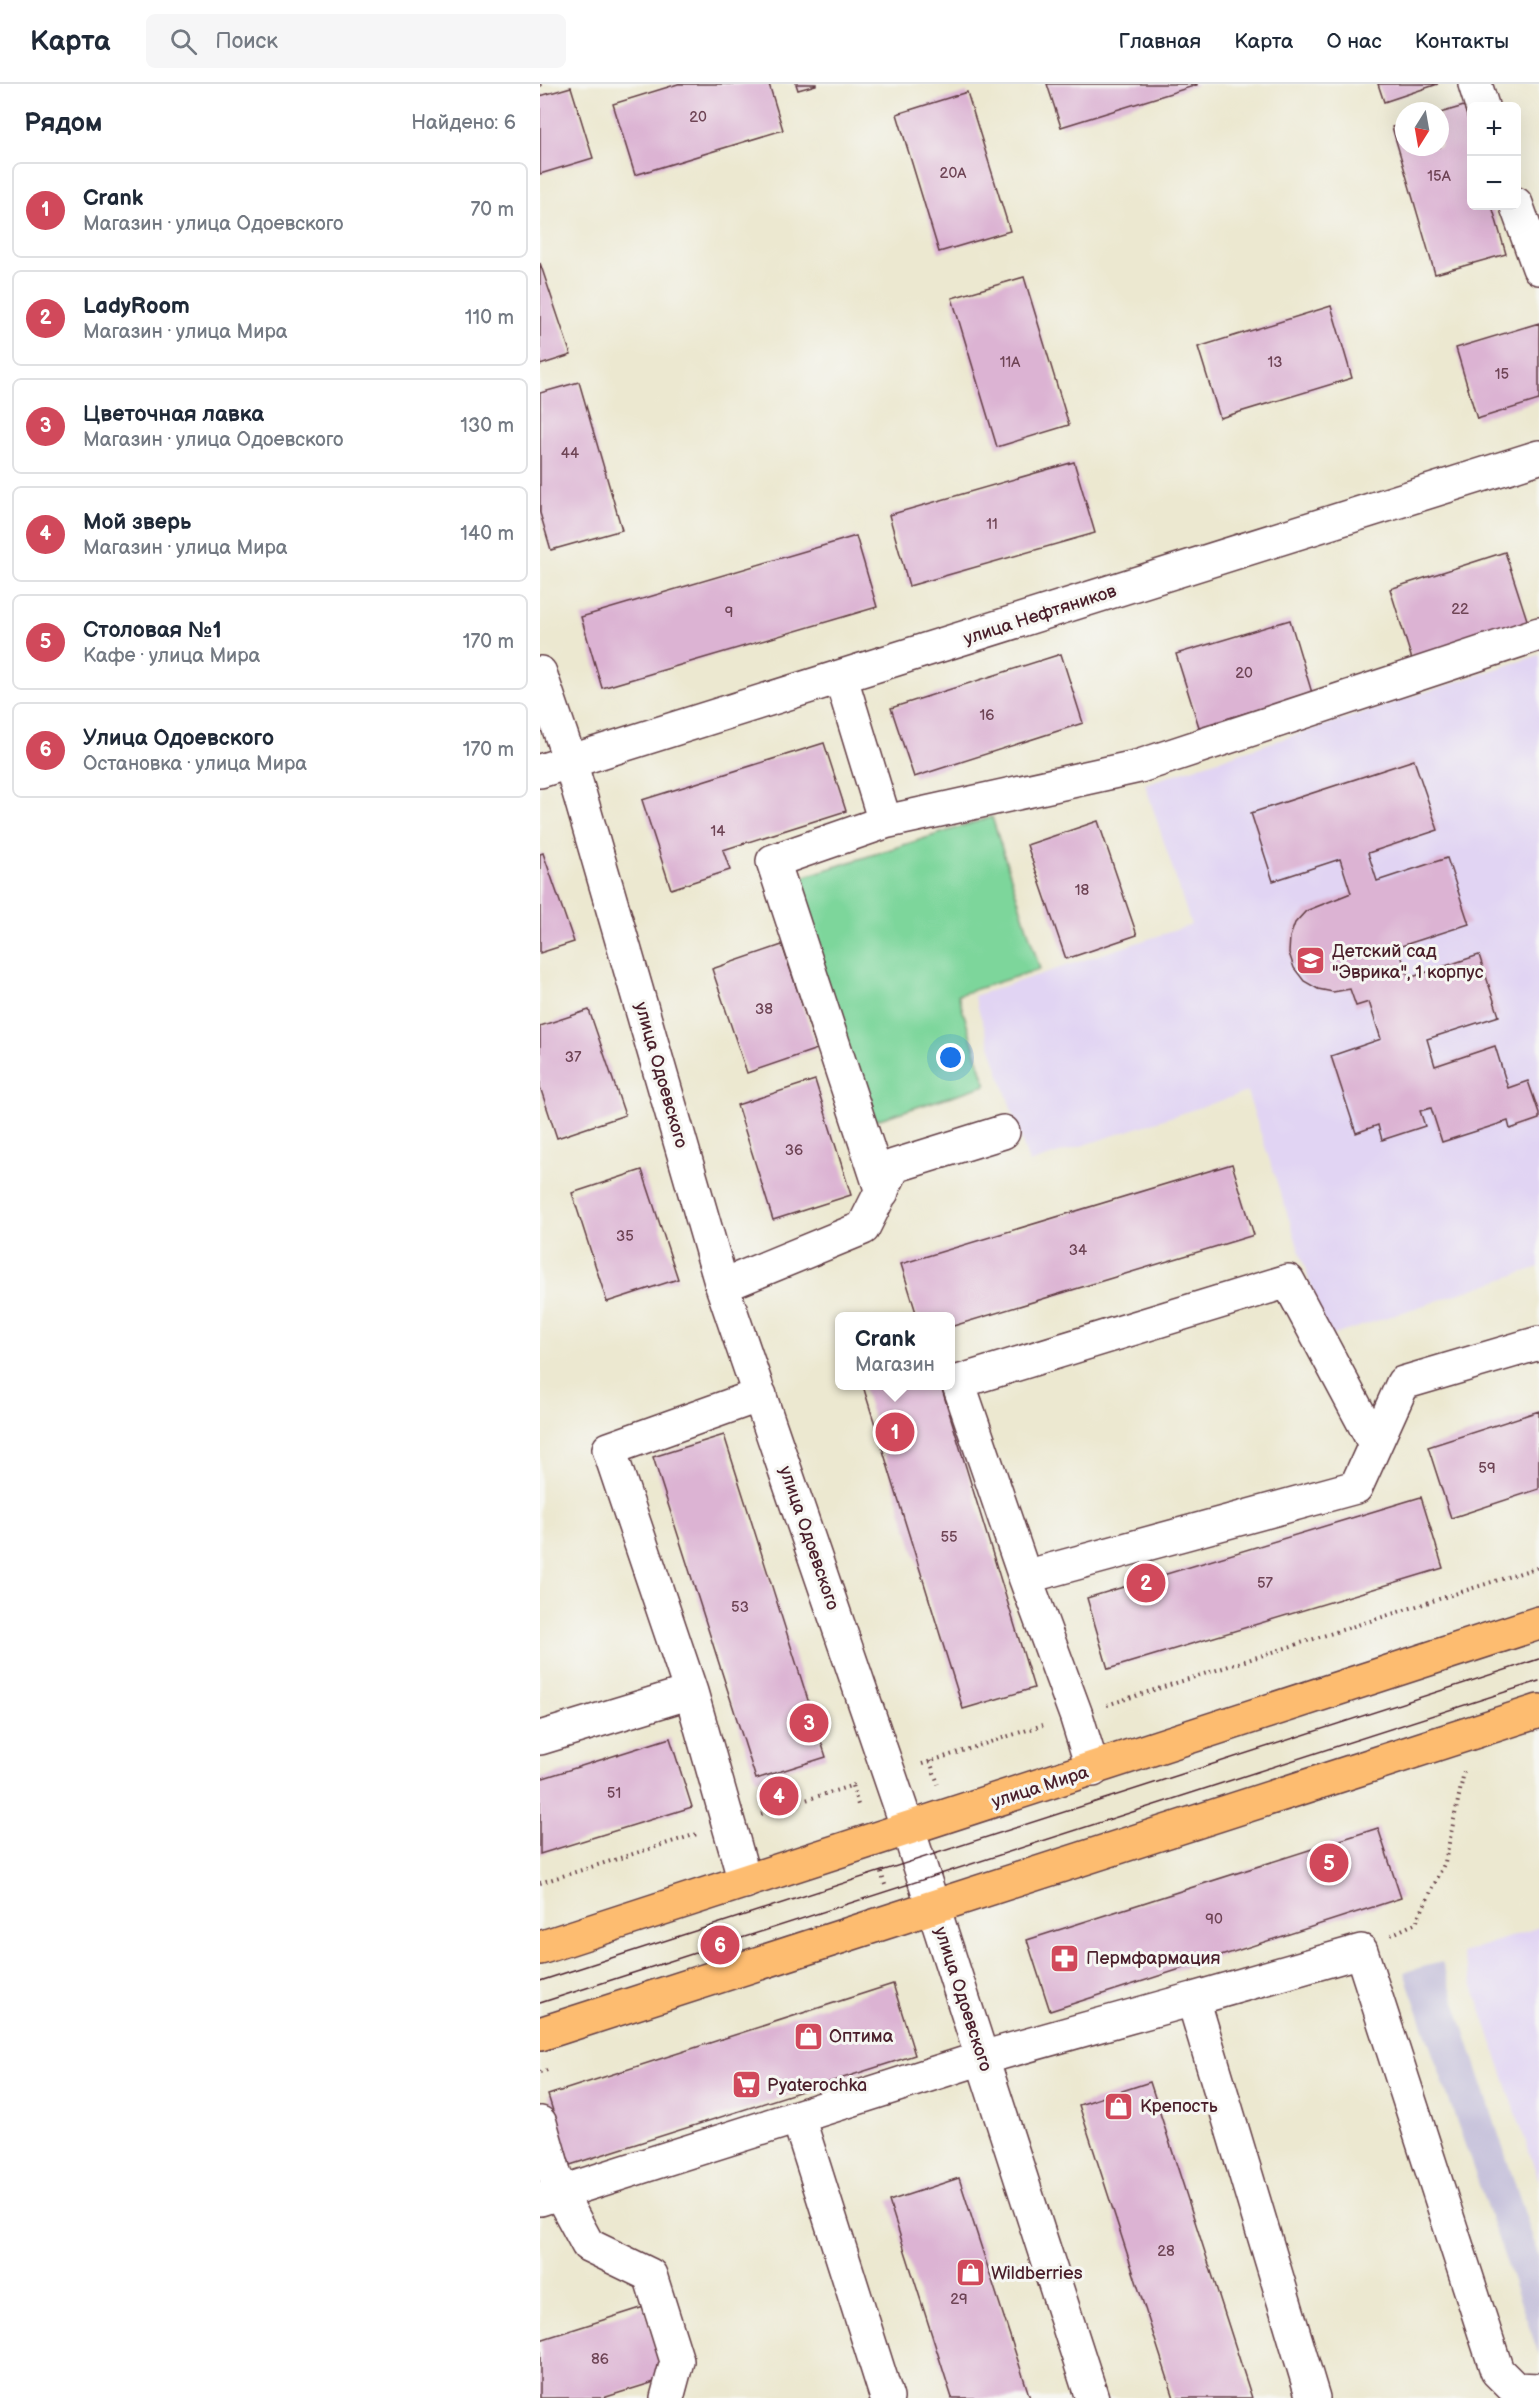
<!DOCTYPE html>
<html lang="ru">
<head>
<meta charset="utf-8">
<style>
  body { margin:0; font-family:"Balsamiq Sans",sans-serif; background:#f6f6f7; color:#1f2937 }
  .controls { position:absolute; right:18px; top:18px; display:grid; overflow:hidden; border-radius:9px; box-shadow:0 6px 24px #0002 }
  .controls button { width:54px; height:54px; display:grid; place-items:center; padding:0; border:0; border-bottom:2px solid #e0e1e3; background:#fff; color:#1f2937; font:30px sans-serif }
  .compass { position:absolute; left:855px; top:18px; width:54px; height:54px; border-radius:50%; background:#fff; box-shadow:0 6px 24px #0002; rotate:191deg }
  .you { position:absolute; left:411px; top:974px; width:21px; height:21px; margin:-15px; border:4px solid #fff; border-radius:50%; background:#1a73e8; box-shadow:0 0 0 9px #1a73e833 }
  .badge { display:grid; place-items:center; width:39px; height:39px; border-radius:50%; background:#d1495b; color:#fff; font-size:20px; font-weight:700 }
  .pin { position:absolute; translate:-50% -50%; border:3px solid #fff; box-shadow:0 2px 6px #0006 }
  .popup { position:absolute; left:295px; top:1228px; width:120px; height:78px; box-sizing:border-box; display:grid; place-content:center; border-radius:9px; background:#fff; filter:drop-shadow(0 2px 4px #0005); font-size:20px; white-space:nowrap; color:#747a83 }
  .popup b { font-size:22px; color:#1f2937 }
  .popup::after { content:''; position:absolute; left:50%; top:100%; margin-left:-12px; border:12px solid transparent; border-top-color:#fff }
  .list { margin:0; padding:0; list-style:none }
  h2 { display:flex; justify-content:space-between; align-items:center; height:78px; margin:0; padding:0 24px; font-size:26px }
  h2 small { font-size:20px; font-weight:400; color:#747a83 }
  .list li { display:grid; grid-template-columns:39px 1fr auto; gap:18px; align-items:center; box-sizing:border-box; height:96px; margin:0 12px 12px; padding:0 12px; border:2px solid #e0e1e3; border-radius:9px }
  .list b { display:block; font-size:22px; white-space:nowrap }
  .list p { margin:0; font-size:20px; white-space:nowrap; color:#747a83 }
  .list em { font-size:20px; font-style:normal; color:#747a83 }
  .icon { flex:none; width:33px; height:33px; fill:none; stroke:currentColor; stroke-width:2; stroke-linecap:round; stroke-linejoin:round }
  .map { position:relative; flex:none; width:999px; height:2314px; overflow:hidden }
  header { display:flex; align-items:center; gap:36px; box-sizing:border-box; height:84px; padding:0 30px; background:#fff; border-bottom:2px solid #e0e1e3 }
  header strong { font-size:28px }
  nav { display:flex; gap:33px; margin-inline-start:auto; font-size:21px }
  .search { width:420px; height:54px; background:#f6f6f7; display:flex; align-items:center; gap:15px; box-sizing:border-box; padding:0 21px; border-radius:9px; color:#747a83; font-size:22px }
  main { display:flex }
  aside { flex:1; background:#fff }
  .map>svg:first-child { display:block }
</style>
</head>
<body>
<header>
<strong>Карта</strong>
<div class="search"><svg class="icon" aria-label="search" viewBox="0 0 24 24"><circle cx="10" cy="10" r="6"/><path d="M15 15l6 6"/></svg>Поиск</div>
<nav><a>Главная</a><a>Карта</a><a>О нас</a><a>Контакты</a></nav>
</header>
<main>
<aside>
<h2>Рядом<small>Найдено: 6</small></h2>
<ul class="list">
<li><span class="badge">1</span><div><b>Crank</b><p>Магазин · улица Одоевского</p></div><em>70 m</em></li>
<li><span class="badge">2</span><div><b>LadyRoom</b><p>Магазин · улица Мира</p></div><em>110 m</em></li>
<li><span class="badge">3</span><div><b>Цветочная лавка</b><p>Магазин · улица Одоевского</p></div><em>130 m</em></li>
<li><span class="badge">4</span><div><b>Мой зверь</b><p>Магазин · улица Мира</p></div><em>140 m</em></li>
<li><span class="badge">5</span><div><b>Столовая №1</b><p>Кафе · улица Мира</p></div><em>170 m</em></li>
<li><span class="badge">6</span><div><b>Улица Одоевского</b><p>Остановка · улица Мира</p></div><em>170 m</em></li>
</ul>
</aside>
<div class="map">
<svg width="999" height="2314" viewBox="0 0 999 2314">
  <rect width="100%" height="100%" fill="#f6f6f2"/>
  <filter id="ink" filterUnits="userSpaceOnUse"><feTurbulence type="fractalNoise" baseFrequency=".0167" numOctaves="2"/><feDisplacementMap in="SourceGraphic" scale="12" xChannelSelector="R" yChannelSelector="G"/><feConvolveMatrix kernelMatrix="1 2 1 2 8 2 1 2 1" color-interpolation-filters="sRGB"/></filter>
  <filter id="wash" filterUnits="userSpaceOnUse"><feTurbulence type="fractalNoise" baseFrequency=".008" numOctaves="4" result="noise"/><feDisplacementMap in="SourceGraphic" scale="24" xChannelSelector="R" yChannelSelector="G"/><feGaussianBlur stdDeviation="1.35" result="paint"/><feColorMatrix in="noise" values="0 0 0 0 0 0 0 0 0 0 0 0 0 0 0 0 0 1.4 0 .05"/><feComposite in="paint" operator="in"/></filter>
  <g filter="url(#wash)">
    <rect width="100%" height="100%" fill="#ece8d0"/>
    <path fill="#e1d4f3" d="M999,571V1183L788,1253L707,1008L489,1079L434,912L651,841L605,700Z
      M999,1843V2097L922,1869Z"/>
    <path fill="#c5c0da" d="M902,1878L999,2173V2271L864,1888Z"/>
    <path fill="#7dd69b" stroke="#647a63" stroke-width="1.5" d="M452,733L500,885L418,911L446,1001L330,1038L253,796Z"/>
    <g id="blocks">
      <path fill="#dcb3d3" d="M138,0H229L243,46L95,91L73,20Z
        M256,0H276V1L258,6Z
        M507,0H657V1L521,43Z
        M838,0H898L844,18Z
        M31,3L53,74L0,90V12Z
        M427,8L470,147L399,168L357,30Z
        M924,22L932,50V122H952L966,170L895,190L852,43L864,39V63H900V29Z
        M0,179L31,271L0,281Z
        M484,193L529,341L457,363L412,214Z
        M791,222L812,294L680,334L658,263Z
        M999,239V316L937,335L916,264Z
        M39,298L82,446L11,466L0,429V309Z
        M534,378L555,449L369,502L349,431Z
        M316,452L337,523L62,604L41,533Z
        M965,468L990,545L874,582L850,505Z
        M750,536L772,609L659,643L636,570Z
        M521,570L543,639L374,693L351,624Z
        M284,659L306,727L183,766L190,786L131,805L102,716Z
        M874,676L898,746L828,769L837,797L907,774L929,840L858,863L869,894L939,871L959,932L887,955L895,982L955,962L968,1004L988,997L999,1029V1035L970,1045L968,1037L902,1058L891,1024L880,1027L885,1042L842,1056L838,1041L816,1049L791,972L841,955L829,918L816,922L810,905L793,908L778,905L764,897L754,884L749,869L750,853L755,839L766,827L811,809L800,775L733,797L711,729Z
        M558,737L597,851L526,875L487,761Z
        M3,769L34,858L0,869V770Z
        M242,861L277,965L207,989L172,885Z
        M49,926L85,1031L17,1054L0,1003V942Z
        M275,996L311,1111L233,1136L197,1021Z
        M692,1080L714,1151L410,1243V1232H377L361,1180Z
        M102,1086L138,1195L67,1218L32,1109Z
        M323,1302H401L494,1604L423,1625Z
        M999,1327V1405L911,1434L888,1363Z
        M184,1351L286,1673L216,1695L113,1373Z
        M881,1413L903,1484L568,1585L547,1514Z
        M130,1654L152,1723L0,1770V1695Z
        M838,1744L861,1814L510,1927L487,1856Z
        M353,1900L375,1971L30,2081L8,2011Z
        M610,1998L712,2314H634L539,2021Z
        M419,2094L490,2314H412L349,2117Z
        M104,2223L127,2294L63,2314H0V2256Z"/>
    </g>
  </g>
  <g filter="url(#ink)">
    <use href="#blocks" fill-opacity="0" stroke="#623d44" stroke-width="1.5"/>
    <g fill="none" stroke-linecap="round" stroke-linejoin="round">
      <defs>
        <path id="minor" d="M935,0L942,22
          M976,120L999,184
          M0,589L30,677L182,1202L368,1745L552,2314
          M301,594L345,738L600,682L999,550
          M0,687L999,373
          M342,1108L233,777L345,738
          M182,1202L323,1144L354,1082L463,1048
          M485,1493L418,1298L748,1197L835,1360
          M151,1608L69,1365L220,1311
          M0,1654L151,1608L205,1798
          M553,1686L536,1631L485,1493L816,1403L863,1299L999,1259
          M653,1915L821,1867L957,2287L975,2305L999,2306
          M258,2033L347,2314
          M0,2039L20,2109L48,2161L110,2191L137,2277L127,2314
          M0,2115L442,1974L653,1915L773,2314"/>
        <path id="major" d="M0,1864L999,1539
          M0,1950L999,1627"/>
      </defs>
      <use href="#minor" stroke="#623d44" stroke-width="36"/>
      <use href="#major" stroke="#623d44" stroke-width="36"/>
      <path stroke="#623d44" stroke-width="4" stroke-dasharray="1.5 4.5" stroke-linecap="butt" d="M0,1L4,0
        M567,1621L999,1483
        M390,1677L398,1700
        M382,1680L503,1641
        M312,1702L319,1724
        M221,1730L317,1700
        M341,1788L346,1804
        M0,1799L157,1750
        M851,1851L876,1839L905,1778L924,1688
        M0,1988L8,1986"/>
      <use href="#minor" stroke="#fff" stroke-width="33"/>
      <use href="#major" stroke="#fdbc6f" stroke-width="33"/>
      <path stroke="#4a1f2b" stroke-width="1.5" d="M0,1897L999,1575
        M0,1919L999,1597"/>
    </g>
  </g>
  <defs>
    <symbol id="school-square" viewBox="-11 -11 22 22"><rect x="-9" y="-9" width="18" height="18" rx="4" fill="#d1495b" stroke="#f6f6f2"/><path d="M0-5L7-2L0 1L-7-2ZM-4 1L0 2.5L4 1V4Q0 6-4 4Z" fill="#fff"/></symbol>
    <symbol id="pharmacy-square" viewBox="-11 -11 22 22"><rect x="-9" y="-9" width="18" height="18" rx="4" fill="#d1495b" stroke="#f6f6f2"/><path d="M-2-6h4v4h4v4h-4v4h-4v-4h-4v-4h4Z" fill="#fff"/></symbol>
    <symbol id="shop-square" viewBox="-11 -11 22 22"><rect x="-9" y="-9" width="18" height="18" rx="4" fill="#d1495b" stroke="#f6f6f2"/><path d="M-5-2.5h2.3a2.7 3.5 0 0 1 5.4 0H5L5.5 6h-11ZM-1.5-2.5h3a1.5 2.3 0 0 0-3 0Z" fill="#fff"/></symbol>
    <symbol id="supermarket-square" viewBox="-11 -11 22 22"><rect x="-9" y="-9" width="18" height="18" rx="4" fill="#d1495b" stroke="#f6f6f2"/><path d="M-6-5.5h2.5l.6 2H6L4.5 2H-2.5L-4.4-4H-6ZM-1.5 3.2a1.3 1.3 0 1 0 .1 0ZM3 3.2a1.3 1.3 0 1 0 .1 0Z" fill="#fff"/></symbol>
  </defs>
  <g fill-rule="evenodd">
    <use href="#school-square" x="754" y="860" width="33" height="33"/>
    <use href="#pharmacy-square" x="508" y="1858" width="33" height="33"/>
    <use href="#shop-square" x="252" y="1936" width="33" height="33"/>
    <use href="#supermarket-square" x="190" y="1984" width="33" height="33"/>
    <use href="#shop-square" x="562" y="2006" width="33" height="33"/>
    <use href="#shop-square" x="414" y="2172" width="33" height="33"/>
  </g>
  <g text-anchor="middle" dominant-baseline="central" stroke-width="6" stroke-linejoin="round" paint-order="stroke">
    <g font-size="15" fill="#6e4455">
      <text x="158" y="33">20</text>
      <text x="413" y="89">20А</text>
      <text x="899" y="92">15А</text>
      <text x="470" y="278">11А</text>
      <text x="735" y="278">13</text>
      <text x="962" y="290">15</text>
      <text x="30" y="369">44</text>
      <text x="452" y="440">11</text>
      <text x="920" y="525">22</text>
      <text x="189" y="528">9</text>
      <text x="704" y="589">20</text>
      <text x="447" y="631">16</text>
      <text x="178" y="747">14</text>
      <text x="542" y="806">18</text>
      <text x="224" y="925">38</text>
      <text x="33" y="973">37</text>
      <text x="254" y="1066">36</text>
      <text x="85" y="1152">35</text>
      <text x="538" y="1166">34</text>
      <text x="947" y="1384">59</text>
      <text x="409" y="1453">55</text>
      <text x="725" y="1499">57</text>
      <text x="200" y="1523">53</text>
      <text x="74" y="1709">51</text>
      <text x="674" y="1835">90</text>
      <text x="626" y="2167">28</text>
      <text x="419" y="2215">29</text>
      <text x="60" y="2275">86</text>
    </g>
    <g font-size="18" fill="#4a1f2b" stroke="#f6f6f2">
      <text transform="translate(500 531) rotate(-18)">улица Нефтяников</text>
      <text transform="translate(121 991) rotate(74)">улица Одоевского</text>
      <text transform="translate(269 1454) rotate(71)">улица Одоевского</text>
      <text transform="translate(500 1703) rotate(-18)">улица Мира</text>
      <text transform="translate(423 1915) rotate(72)">улица Одоевского</text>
    </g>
    <g font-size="18" fill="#4a1f2b" stroke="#f6f6f2" text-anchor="start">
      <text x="792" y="867">Детский сад<tspan x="792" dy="21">"Эврика", 1 корпус</tspan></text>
      <text x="546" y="1874">Пермфармация</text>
      <text x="289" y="1952">Оптима</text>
      <text x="227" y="2001">Pyaterochka</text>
      <text x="600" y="2022">Крепость</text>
      <text x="451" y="2189">Wildberries</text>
    </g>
  </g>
</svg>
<div class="controls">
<button>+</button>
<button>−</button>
</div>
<svg class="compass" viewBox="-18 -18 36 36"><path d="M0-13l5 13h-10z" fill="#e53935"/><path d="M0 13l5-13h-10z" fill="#747a83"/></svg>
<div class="you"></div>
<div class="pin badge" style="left:355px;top:1348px">1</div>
<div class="popup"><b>Crank</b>Магазин</div>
<div class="pin badge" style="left:606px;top:1499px">2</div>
<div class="pin badge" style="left:269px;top:1639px">3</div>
<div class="pin badge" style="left:239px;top:1712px">4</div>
<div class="pin badge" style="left:789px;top:1779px">5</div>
<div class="pin badge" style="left:180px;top:1861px">6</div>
</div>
</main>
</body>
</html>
